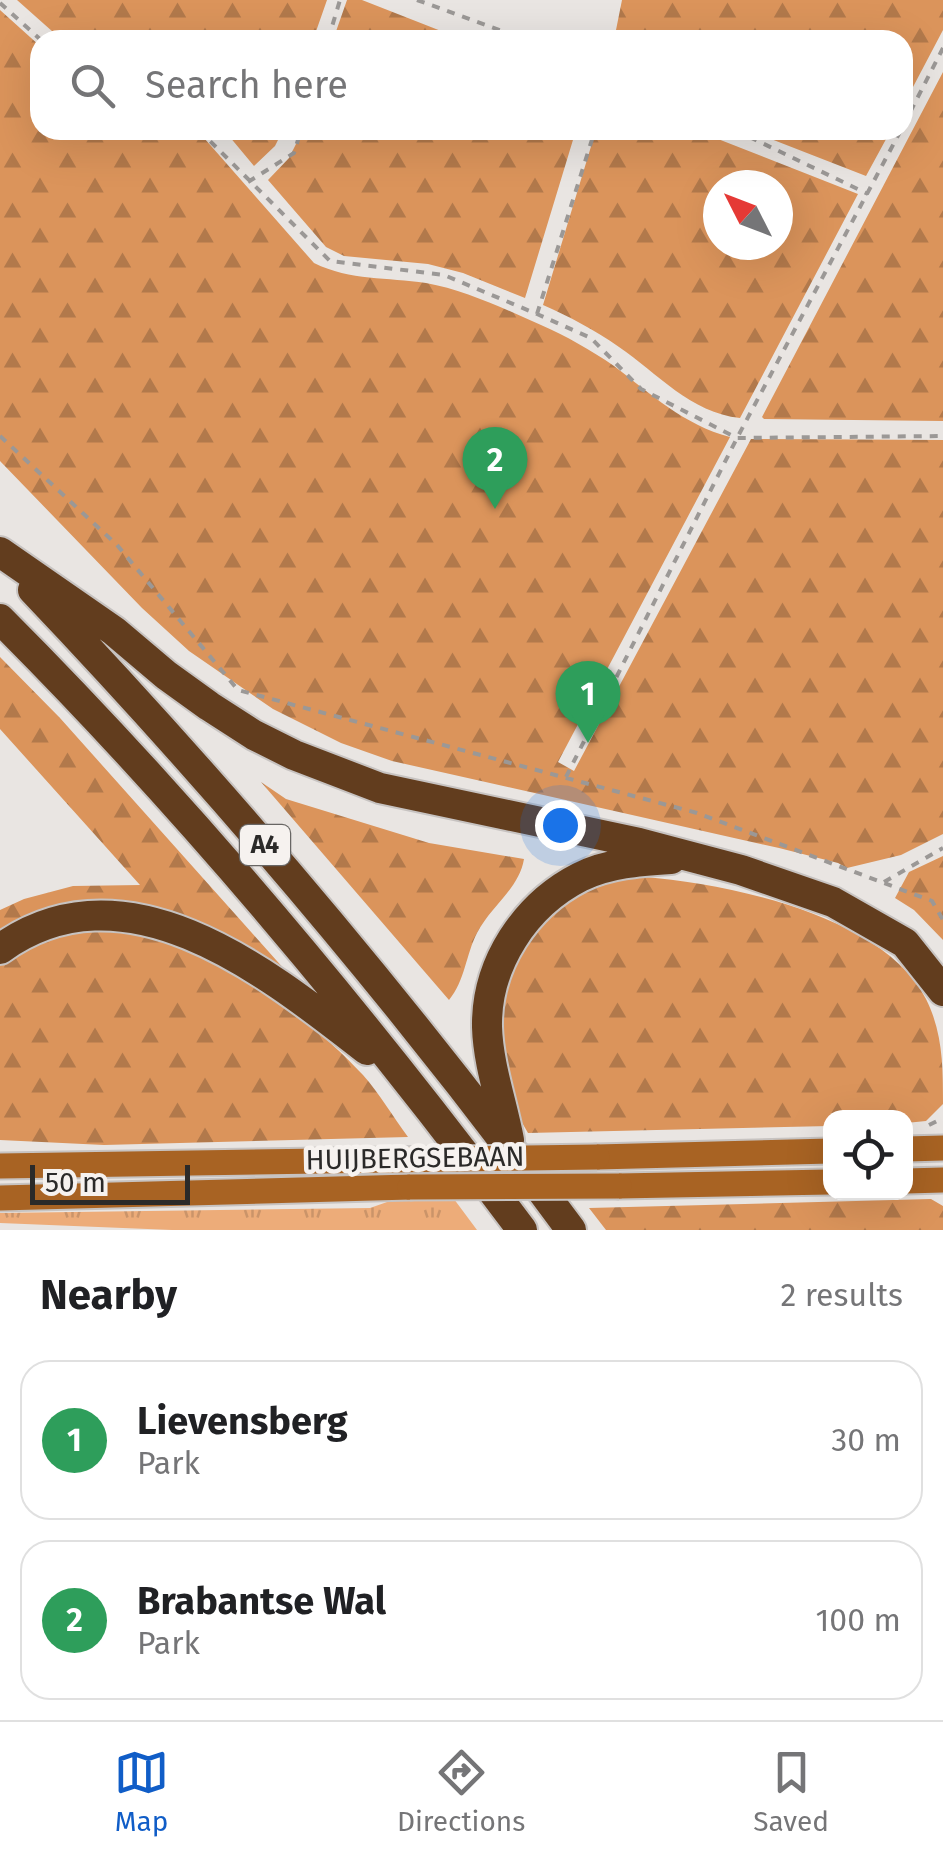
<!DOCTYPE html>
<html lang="en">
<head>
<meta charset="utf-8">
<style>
  body { margin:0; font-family:"Fira Sans",sans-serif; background:#f6f6f6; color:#202124 }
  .controls { position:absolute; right:30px; bottom:30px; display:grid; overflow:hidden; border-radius:20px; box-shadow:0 10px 40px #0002 }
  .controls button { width:90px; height:90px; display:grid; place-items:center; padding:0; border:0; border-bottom:2px solid #e0e0e0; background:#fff; color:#202124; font:50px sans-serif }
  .compass { position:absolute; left:703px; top:170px; width:90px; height:90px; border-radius:50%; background:#fff; box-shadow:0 10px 40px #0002; rotate:312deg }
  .scale { position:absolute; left:30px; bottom:25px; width:160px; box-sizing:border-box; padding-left:10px; border:5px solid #2b2a29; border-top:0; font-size:28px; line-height:35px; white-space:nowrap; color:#2b2a29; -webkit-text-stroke:8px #f6f2ef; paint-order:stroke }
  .you { position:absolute; left:560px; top:825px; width:35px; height:35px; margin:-25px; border:8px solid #fff; border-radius:50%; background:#1a73e8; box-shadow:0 0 0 15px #1a73e833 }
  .badge { display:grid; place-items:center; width:65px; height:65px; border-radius:50%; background:#105dc7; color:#fff; font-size:32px; font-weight:700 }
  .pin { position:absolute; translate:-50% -82px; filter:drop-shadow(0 2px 5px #0008) }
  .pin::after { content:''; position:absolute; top:52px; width:35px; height:30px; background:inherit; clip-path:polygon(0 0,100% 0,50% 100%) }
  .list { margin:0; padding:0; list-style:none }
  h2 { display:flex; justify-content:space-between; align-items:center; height:130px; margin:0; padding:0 40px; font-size:42px }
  h2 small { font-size:32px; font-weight:400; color:#757577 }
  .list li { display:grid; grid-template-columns:65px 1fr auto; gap:30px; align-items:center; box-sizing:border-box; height:160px; margin:0 20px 20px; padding:0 20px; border:2px solid #e0e0e0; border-radius:30px }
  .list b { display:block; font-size:38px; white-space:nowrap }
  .list p { margin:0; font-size:32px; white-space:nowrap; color:#757577 }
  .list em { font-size:32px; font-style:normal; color:#757577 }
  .icon { flex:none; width:55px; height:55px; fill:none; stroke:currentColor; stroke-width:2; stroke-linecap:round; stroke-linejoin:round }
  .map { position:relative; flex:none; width:943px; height:1230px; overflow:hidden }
  .search { position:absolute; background:#fff; box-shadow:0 10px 40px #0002; left:30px; right:30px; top:30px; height:110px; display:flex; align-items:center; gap:25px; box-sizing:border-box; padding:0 35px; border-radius:30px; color:#757577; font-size:38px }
  .sheet { height:490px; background:#fff }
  nav { display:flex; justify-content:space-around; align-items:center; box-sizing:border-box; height:140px; border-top:2px solid #e0e0e0; background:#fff; font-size:28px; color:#757577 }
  nav a { display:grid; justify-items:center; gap:5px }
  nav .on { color:#105dc7 }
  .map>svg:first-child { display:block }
</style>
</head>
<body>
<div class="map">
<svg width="943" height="1230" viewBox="0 0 943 1230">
  <defs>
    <pattern id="grass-tufts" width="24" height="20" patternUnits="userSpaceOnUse" patternTransform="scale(2.5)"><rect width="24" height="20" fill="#edac79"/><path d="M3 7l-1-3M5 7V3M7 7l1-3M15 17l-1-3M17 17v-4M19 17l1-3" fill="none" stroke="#cb9469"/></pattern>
    <pattern id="forest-firs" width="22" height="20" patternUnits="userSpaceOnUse" patternTransform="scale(2.5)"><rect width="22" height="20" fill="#db945b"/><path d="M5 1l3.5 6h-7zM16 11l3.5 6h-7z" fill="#b2794b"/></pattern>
  </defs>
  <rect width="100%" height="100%" fill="#e9e5e2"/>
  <path fill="url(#grass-tufts)" d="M407,1195H451L477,1230H172L0,1223V1213L370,1208Z"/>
  <path fill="url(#forest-firs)" fill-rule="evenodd" d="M17,0H327L313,40H62Z
    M347,0H362L464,40H333Z
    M622,0H943V30L903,106V40H614Z
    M0,10L40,46V130H197L314,263C351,281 387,277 426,283C465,290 505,309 541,325C566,336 591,350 614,366C651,394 684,425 730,437L558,762L574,771L751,439L943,440V834L901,855L847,868L838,863L779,848L392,761L341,743L273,709L189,651L142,608L0,461Z
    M943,72V421L764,419L762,417Z
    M224,130H283L275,146L254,166Z
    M303,130H576L525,298L463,273L428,264L344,256L326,247L268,180L289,158Z
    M596,130H695L858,194L740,418C691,413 657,373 619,347C595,330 570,317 543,305ZM718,185H778V245H718Z
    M748,130H891L866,176Z
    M0,657L60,718L293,979L168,917L0,939V910L24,899L73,886L140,885L0,729Z
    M261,782L286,799L429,843L524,859C519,889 491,906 477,933C466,954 465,981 449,1000Z
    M943,856V940L914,910L895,898L909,872Z
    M645,877C730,884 884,916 926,999C943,1033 943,1067 943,1104L926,1121L906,1123V1118H830V1126L528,1133L509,1100L495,1014L522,939L574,895L619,880Z
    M102,927C117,929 133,930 147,934C229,956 306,1015 363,1075C380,1094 393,1117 408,1137L104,1145L0,1140V960L36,936Z
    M931,1199L943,1206V1230H606L589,1208Z"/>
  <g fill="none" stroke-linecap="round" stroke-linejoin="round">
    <defs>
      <path id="secondary" d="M906,1149L943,1148
        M597,1157L830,1151
        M0,1166L389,1160
        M906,1181L943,1180
        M619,1186L830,1182
        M0,1198L410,1187"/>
      <path id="highway" d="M0,552L114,631L166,675L209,706L254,735L294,755L380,788L639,843L741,870L833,902L905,943L943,991
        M33,590C226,793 405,1005 571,1230
        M0,619C189,808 362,1016 522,1230
        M0,949C126,858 268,973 367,1050
        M509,1140C502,1103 488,1064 487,1027C486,964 525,905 580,877C608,863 640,861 671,859"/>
    </defs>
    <use href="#secondary" stroke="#c7c3c1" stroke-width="29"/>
    <use href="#highway" stroke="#c7c3c1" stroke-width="34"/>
    <path stroke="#9b9896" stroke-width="4" stroke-dasharray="8 8" stroke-linecap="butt" d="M417,0L527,40
      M0,3L41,40
      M328,40L340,0
      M903,126L943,48
      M199,130L330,261L444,275L537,314L591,338L641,389L737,438L943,436
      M735,130L868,194
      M248,182L294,153L301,130
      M537,314L595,130
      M0,436L117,545L238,690L697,813L932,901L943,920
      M566,777L737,438L901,130
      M884,882L943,848
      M929,1125L943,1118"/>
    <use href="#secondary" stroke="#a86323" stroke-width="25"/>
    <use href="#highway" stroke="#623d1e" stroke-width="30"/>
    <defs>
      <path id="secondary-bridge" d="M389,1160L597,1157
        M410,1187L619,1186"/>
    </defs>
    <use href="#secondary-bridge" stroke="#c7c3c1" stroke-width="29" stroke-linecap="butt"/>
    <use href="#secondary-bridge" stroke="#a86323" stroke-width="25"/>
  </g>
  <g text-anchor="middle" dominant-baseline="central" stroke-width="9" stroke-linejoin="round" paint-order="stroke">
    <rect fill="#f6f2ef" stroke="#686664" stroke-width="2.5" x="240" y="825" width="50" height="40" rx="8"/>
    <g font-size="25" font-weight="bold" fill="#2b2a29">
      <text x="265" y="845">A4</text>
    </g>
    <g font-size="28" fill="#2b2a29" stroke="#f6f2ef">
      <text transform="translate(415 1158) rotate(-1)">HUIJBERGSEBAAN</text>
    </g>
  </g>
</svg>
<div class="controls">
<button><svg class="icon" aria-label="locate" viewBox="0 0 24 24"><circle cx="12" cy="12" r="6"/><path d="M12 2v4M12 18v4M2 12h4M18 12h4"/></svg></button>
</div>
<svg class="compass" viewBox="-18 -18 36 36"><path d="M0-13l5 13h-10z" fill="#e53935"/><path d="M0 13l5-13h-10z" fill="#757577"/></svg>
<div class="scale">50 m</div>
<div class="you"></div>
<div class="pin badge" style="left:588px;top:743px;background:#2e9e5b">1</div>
<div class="pin badge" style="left:495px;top:509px;background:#2e9e5b">2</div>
<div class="search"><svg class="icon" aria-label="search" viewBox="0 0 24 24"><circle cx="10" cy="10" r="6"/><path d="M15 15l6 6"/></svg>Search here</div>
</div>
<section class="sheet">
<h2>Nearby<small>2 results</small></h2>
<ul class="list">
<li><span class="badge" style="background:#2e9e5b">1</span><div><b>Lievensberg</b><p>Park</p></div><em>30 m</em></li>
<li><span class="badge" style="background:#2e9e5b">2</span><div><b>Brabantse Wal</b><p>Park</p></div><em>100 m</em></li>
</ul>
</section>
<nav>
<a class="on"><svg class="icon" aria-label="map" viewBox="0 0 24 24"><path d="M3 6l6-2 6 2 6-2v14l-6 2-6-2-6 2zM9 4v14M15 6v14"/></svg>Map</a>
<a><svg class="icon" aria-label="directions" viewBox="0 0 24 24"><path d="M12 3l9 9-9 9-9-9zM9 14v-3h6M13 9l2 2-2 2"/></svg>Directions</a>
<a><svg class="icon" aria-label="saved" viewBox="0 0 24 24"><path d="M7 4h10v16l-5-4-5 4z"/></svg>Saved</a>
</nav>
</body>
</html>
